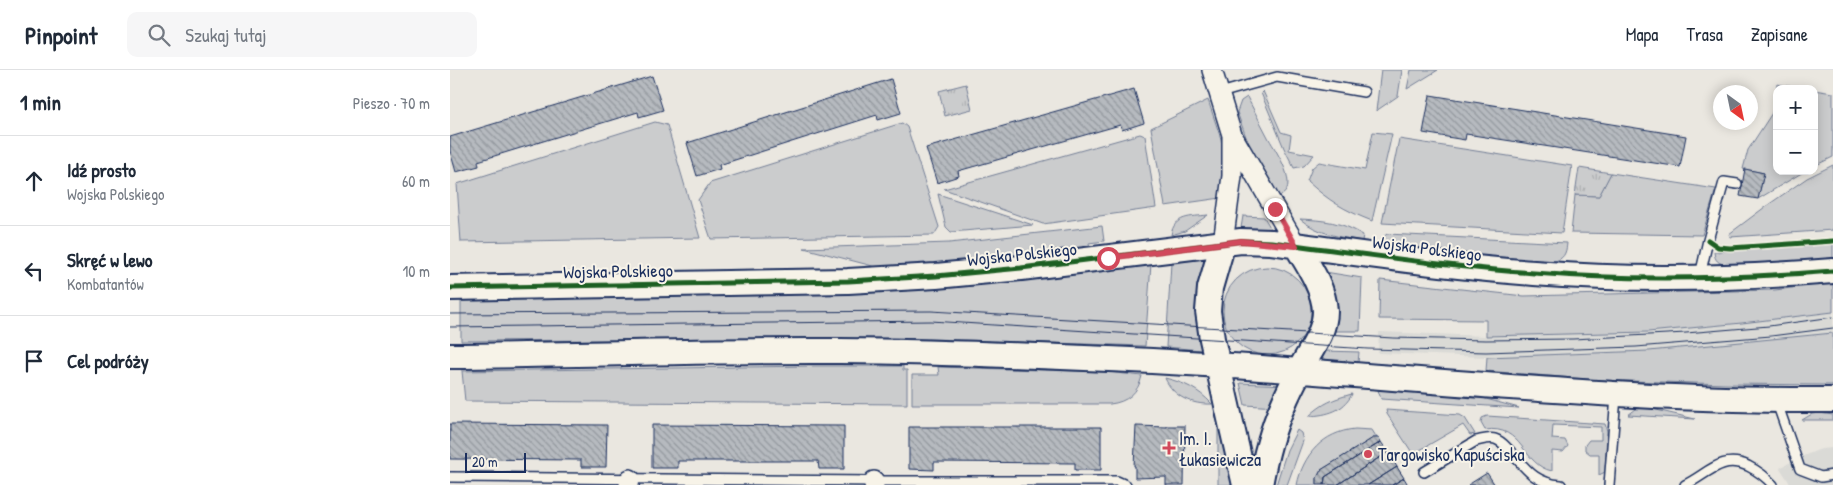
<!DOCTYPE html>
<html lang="pl">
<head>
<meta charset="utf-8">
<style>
  body { margin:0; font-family:"Patrick Hand",sans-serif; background:#f6f6f7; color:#1f2937 }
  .controls { position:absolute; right:15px; top:15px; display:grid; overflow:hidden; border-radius:10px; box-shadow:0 2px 12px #0003 }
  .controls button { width:45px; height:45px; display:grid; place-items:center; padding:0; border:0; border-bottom:1px solid #e0e1e3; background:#fff; color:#1f2937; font:25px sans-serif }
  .compass { position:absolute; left:1263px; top:15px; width:45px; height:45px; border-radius:50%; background:#fff; box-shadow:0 2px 12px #0003; rotate:147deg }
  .scale { position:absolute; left:15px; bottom:12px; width:61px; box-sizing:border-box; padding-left:5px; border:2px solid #1b2f5e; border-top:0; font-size:14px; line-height:18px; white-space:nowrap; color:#1b2f5e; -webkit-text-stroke:4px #f7f3e8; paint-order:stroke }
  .stop { position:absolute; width:15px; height:15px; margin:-11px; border:4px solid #d1495b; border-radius:50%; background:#fff }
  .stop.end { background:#d1495b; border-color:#fff; box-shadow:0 1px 5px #0008 }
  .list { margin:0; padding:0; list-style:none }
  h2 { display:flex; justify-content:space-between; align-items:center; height:65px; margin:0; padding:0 20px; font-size:21px }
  h2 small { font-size:16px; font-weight:400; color:#747a83 }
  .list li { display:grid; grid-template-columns:32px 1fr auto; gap:15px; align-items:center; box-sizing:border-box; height:90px; padding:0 20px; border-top:1px solid #e0e1e3 }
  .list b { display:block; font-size:19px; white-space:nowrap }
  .list p { margin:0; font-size:16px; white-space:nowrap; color:#747a83 }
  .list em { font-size:16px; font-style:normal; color:#747a83 }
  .icon { flex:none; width:28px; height:28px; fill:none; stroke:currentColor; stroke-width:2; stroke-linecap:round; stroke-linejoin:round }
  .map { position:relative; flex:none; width:1383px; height:415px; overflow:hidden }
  header { display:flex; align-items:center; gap:30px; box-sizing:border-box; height:70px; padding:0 25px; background:#fff; border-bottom:1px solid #e0e1e3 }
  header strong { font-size:24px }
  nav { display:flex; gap:28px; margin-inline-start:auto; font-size:18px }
  .search { width:350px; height:45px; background:#f6f6f7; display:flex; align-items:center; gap:12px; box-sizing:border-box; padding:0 18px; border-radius:10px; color:#747a83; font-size:19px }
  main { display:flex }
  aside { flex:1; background:#fff }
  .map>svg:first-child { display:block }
</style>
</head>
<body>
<header>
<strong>Pinpoint</strong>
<div class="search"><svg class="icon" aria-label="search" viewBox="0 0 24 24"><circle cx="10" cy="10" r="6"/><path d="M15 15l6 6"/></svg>Szukaj tutaj</div>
<nav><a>Mapa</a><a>Trasa</a><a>Zapisane</a></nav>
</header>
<main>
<aside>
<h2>1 min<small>Pieszo · 70 m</small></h2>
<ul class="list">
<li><svg class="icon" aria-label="ahead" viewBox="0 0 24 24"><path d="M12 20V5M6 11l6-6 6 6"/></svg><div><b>Idź prosto</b><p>Wojska Polskiego</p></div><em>60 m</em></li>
<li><svg class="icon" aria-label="left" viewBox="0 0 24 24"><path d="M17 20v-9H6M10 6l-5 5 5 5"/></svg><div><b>Skręć w lewo</b><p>Kombatantów</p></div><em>10 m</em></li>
<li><svg class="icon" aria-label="arrive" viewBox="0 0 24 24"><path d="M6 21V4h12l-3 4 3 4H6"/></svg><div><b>Cel podróży</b></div></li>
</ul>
</aside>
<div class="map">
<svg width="1383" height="415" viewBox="0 0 1383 415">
  <defs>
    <pattern id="park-tufts" width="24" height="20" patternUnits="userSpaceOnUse" patternTransform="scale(1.25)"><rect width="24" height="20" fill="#cbcccd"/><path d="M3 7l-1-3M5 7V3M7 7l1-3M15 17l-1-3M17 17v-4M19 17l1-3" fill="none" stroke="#aeb0b2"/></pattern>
    <pattern id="building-back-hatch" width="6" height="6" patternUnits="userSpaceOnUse" patternTransform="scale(1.25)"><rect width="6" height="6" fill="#b6babf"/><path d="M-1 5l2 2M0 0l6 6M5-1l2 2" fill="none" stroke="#93989e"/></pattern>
  </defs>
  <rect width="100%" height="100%" fill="#eae7e0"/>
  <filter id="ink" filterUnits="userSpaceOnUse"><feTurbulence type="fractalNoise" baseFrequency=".02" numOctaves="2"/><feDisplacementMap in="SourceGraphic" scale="10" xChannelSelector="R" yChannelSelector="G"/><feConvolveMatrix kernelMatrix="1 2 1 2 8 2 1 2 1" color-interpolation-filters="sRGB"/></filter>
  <g filter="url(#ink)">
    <path fill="#dadad6" d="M1383,242V263L1316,271L1199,281L1126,284L1037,287L928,283L929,262L1036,266L1198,262L1292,253Z
      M1383,378V415H1341L1330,398L1348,388L1371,379Z"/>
    <path fill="#cbcccd" stroke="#737e96" d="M931,0H952L948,26L926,41Z
      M961,0H988L957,19Z
      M1327,14L1355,19H1327V101H1355L1308,129L1314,103L1293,99L1298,80L1322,43Z
      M1364,20L1383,23V87L1364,96Z
      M813,21L831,62L841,65L839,80L864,85L854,96L844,98L834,78L811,23Z
      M797,27C804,41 812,55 819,69C826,81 852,119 828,127L800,78L787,42L791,31Z
      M758,30L771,69L774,90L771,128L715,136L701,58Z
      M205,52L217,55L250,168L11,172L7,114Z
      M452,53L457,57L489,157L484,165L261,169L248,130L260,113Z
      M923,62L942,64L922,151C894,140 879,131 857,111L862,98L869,92L915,100Z
      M690,64L695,66L706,138L593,154L494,119Z
      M949,69L1122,96L1112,163L932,153Z
      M1383,95V160L1280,167L1279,164L1315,137L1357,108Z
      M1161,103L1266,119L1252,165L1121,163L1125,125L1149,126Z
      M488,124L583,155L501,162L496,157Z
      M758,145L735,161L721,165C724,145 741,147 758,145Z
      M793,146L814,147L821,159L791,158Z
      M850,149C873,150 893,152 913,165L912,171C890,167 868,164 850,149Z
      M652,156L654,171L639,173L640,179L538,191L434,199L354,178L499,173Z
      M937,164L1117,173C1116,184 1114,189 1102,192L1009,184L932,173V168Z
      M1383,174V191L1277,195C1268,193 1265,191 1264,182Z
      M758,188L747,240L751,280L716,277L721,193Z
      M701,194L695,276L451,268L11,271V231L375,223L485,219Z
      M773 241a44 44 0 1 1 88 0a44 44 0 1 1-88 0Z
      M875,202L912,208L910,261H882C891,236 885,225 875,202Z
      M930,210L1074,226L1325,220L1383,213V242L1292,253L1198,262L1036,266V250L929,249Z
      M1383,263V315L1277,314L1149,310L1036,301L1037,287L1199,281Z
      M875,281L909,282L908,293L872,289Z
      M364,296H453V300H457V334L15,331L12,301Z
      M488,297L658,302L692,306C688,323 677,332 660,334H462V305H489Z
      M715,308C735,313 748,319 762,334C742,335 723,327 715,308Z
      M790,313L835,315L827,337L795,335Z
      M928,320L1025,326L1069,338L931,329Z
      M902,324C894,341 877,345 859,346C873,333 883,329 902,324Z
      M1195,338L1202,339L1245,349L1178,345L1186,339Z
      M936,340L1010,345L1015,348L1025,364L1020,365L1013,355L963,384L937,344Z
      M1369,343L1383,345V350H1352L1362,344Z
      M1037,346L1155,354L1157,361L1155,402L1149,405V384H1140L1135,380V375L1139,370H1151V357L1103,355L1102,369L1115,370L1118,376L1113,382L1102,381V401C1072,395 1073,354 1035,360L1031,353L1032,348Z
      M768,356H773L787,415H768Z
      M905,359L922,360L927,368H923L871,400L867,408V415H847C853,385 873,362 905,359Z
      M847,360L851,363L853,371L837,415H826L837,380Z"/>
    <path fill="url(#park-tufts)" stroke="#737e96" d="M516,14L522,39L495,46L489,21Z
      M1129,98L1161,103L1149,126L1125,125Z"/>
    <path fill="url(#building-back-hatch)" stroke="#1b2f5e" d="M202,6L213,40L189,47L188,42L28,91L29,96L6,102L0,81V67Z
      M441,9L451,43L428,50L427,45L269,95L270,99L247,106L237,73Z
      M684,19L694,53L672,60L670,55L508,101L509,106L487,113L476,78Z
      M980,25L1236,66L1230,97L1016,64L1015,70L973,63Z
      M1295,99L1314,103L1308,129L1290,126Z
      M0,354L157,355L156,397H131V390L0,389Z
      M202,355L394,356V399H369L368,391H228V398H202Z
      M686,356L717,357V356H735L734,415H716V407L685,408V396H684Z
      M459,357H651V400H625V393L484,392V400L459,399Z
      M923,368H929L931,372L875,407L874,415H867V408L871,400Z
      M931,372L938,382L887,415H874L875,407Z
      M938,382L947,397L918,415H887Z
      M947,397L954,408L942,415H918Z
      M1037,403L1045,415H1018Z
      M954,408L957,413L956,415H942Z"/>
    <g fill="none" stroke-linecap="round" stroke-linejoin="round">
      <defs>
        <path id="service" d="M770,23L827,7L914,22
          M1250,206L1258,170L1274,112L1287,114
          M1326,330L1350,399L1371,407L1383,405
          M974,402L1026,371C1032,370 1039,367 1045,369C1052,371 1056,377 1060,381C1077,400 1085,413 1111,415
          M0,407L424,411H667L676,415
          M1159,415L1166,326
          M1235,415C1258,404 1271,384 1298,396C1308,401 1316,407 1323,415"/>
        <path id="minor" d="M762,0L782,65L846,175
          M773,173L782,106V66
          M179,415L180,409
          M424,415V411"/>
        <path id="tertiary" d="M773,173L760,218L758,241L762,269L795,415
          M0,218L398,211L486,206L571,198L791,171L821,172C908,183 996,197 1084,203C1184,211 1283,209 1383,201
          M0,286C130,285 260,280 390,281C494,282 598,286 702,291C929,303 1156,332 1383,330
          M810,415C815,387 822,360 833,335C838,323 844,311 850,300C859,282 875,263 875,241C874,218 858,195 846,175"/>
      </defs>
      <use href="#service" stroke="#1b2f5e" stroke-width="12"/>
      <use href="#minor" stroke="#1b2f5e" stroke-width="22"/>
      <use href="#tertiary" stroke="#1b2f5e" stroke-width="28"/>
      <use href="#service" stroke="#f7f3e8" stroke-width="9"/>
      <use href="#minor" stroke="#f7f3e8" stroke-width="19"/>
      <use href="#tertiary" stroke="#f7f3e8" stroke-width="24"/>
      <path stroke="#1b2f5e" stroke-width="1" d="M0,244L481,241L943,268L1036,270L1123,269L1236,263L1319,256L1383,247
        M0,257L481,251L918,279L1036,282L1186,277L1321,266L1383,258"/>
      <defs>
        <path id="cycleway" d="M1258,170L1268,177L1280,178L1383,171
          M0,218L398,211L486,206L571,198L791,171L821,172C908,183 996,197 1084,203C1184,211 1283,209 1383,201"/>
      </defs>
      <use href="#cycleway" stroke="#f7f3e8" stroke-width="8"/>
      <use href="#cycleway" stroke="#1b5e20" stroke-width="5"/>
    </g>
  </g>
  <g fill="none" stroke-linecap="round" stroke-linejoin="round" filter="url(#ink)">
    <path stroke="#d1495b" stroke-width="6" d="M658,188L791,171L846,176L825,139"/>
  </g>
  <g fill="#d1495b" stroke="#f7f3e8" stroke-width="2">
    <path d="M716.5 370.5h5v5h5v5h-5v5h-5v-5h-5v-5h5z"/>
    <circle cx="918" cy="384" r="5"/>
  </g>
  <g text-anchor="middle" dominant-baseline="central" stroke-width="4" stroke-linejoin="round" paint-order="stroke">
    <g font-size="18" fill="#1b2f5e" stroke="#f7f3e8">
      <text transform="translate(977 178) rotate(7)">Wojska Polskiego</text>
      <text transform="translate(572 184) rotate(-6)">Wojska Polskiego</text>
      <text transform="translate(168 201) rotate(-1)">Wojska Polskiego</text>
    </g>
    <g font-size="18" fill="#1b2f5e" stroke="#f7f3e8" text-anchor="start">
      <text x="729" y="368">Im. I.<tspan x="729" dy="21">Łukasiewicza</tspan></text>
      <text x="928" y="384">Targowisko Kapuściska</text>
    </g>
  </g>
</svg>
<div class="controls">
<button>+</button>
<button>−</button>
</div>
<svg class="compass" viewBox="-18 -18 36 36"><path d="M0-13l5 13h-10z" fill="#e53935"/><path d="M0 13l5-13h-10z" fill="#747a83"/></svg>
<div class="scale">20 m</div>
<div class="stop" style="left:658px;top:188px"></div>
<div class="stop end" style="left:825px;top:139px"></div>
</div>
</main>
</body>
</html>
